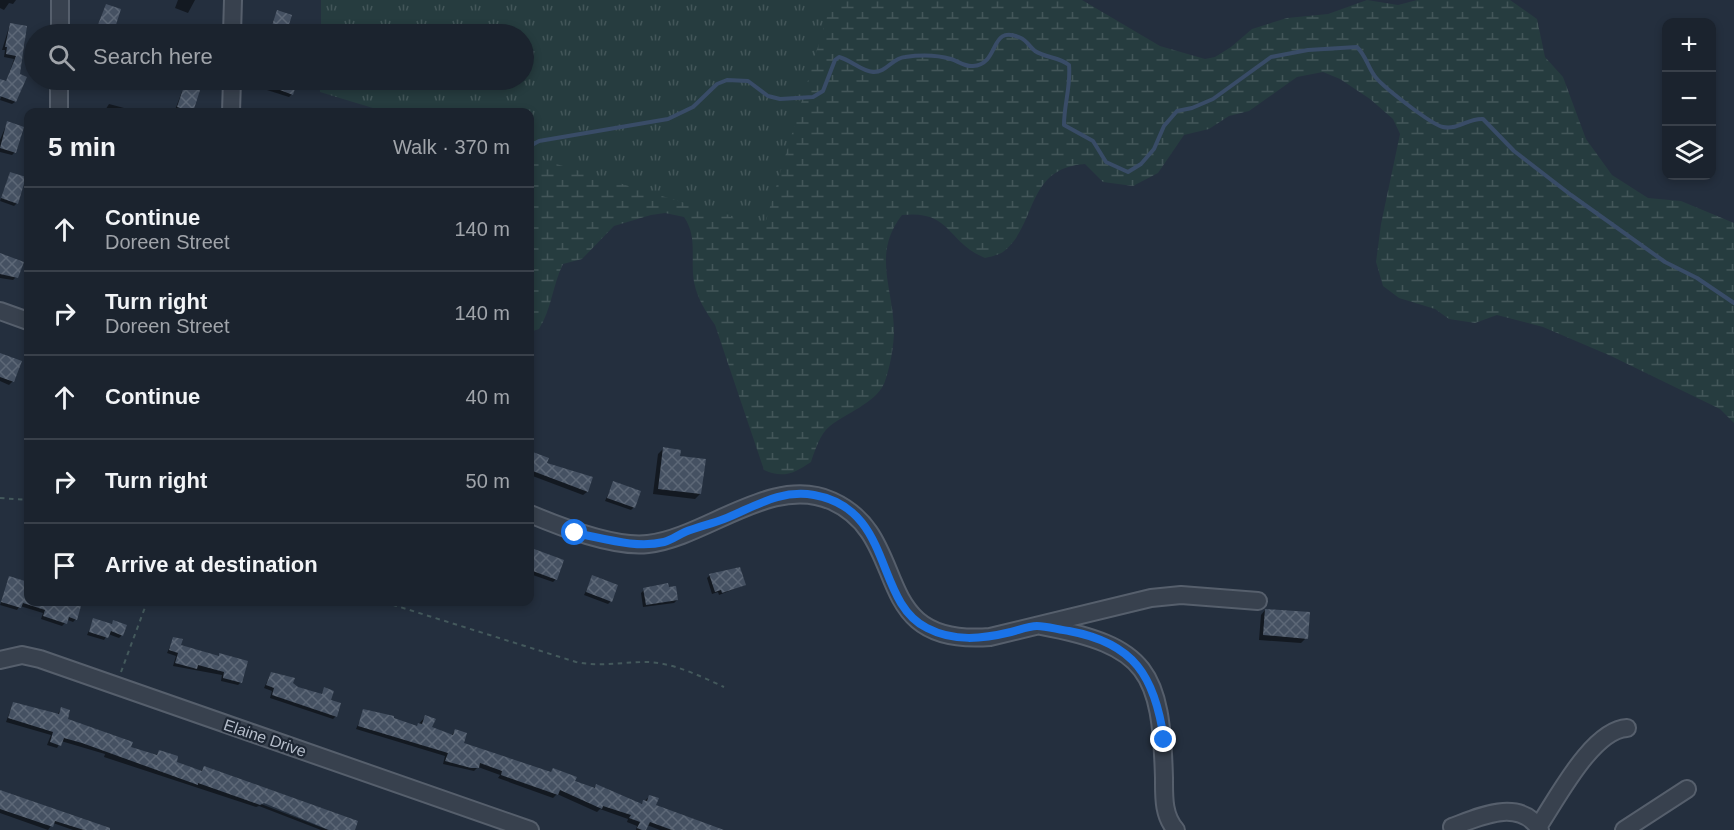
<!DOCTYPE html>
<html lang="en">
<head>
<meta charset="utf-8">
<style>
  body { margin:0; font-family:Arial,sans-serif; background:#282f3a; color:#f1f3f6 }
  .controls { position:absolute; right:18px; top:18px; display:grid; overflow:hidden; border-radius:12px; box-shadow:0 3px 9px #0003 }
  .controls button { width:54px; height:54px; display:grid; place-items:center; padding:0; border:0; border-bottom:2px solid #39404a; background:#1b232e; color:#f1f3f6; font:30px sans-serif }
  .stop { position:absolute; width:18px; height:18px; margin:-14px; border:4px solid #1a73e8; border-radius:50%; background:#fff }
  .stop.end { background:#1a73e8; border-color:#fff; box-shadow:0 2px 6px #0008 }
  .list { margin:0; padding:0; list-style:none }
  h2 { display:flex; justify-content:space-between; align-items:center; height:78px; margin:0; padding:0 24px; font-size:26px }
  h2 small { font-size:20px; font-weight:400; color:#a0a4aa }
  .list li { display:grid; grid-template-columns:39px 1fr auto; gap:18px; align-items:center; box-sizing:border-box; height:84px; padding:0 24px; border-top:2px solid #39404a }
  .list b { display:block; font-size:22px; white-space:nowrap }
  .list p { margin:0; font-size:20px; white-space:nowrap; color:#a0a4aa }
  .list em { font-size:20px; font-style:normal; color:#a0a4aa }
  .icon { flex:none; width:33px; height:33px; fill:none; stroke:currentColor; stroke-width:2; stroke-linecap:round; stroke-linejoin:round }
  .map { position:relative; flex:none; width:1734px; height:830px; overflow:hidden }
  .search { position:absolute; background:#1b232e; box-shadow:0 3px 9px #0003; left:24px; top:24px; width:510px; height:66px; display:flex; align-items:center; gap:15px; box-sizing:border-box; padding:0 21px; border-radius:33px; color:#a0a4aa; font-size:22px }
  .panel { position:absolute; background:#1b232e; box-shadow:0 3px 9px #0003; left:24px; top:108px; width:510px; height:498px; border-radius:12px }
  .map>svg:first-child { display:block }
</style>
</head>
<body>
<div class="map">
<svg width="1734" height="830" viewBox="0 0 1734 830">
  <defs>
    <pattern id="wetland-marsh" width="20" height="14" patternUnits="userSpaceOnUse" patternTransform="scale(1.5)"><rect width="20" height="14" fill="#263c3f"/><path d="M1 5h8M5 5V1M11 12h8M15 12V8" fill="none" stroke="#435659"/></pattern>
    <pattern id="park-tufts" width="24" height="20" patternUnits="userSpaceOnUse" patternTransform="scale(1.5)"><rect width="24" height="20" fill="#263c3f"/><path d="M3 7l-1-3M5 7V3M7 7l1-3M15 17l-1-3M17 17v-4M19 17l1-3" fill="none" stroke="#435659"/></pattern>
    <pattern id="building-cross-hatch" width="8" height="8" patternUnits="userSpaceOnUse" patternTransform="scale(1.5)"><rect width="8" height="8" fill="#455162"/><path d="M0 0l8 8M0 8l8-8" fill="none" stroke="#5d6877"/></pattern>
  </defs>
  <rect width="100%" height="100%" fill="#242f3e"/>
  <path fill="url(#wetland-marsh)" d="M732,0H1082L1160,46L1205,59L1215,57L1231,47L1252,29L1287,18L1328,14L1367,0L1398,5L1417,0H1510L1537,19L1545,57L1563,77L1586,139L1612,175L1648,198L1681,201L1734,223V423L1720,409L1611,356L1543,327L1497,315L1475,323L1449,319L1435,309L1399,298L1383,286L1376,262L1381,224L1400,134L1393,119L1370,99L1340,79L1323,72L1297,77L1249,111L1229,116L1209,129L1184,135L1158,173L1133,186L1103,182L1085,164C1025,168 1038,225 1003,252C998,255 990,257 985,258C945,241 952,210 902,215C872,254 893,286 894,330C894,345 890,369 884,384C875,403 845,414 830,426C820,434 815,450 811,462C795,473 783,479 764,470L715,325C706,312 697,298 694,282C690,260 698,237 684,217L665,213L651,215L614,226L582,259L563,264C553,284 551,311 539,329L530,332V112L366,80H524V34Z"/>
  <path fill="url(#park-tufts)" d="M321,0H832L764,227L530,156V112H386L320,92V80H524V34H321Z"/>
  <path fill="#0007" d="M0,0H16L13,4L9,3L4,10L0,8Z
    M178,0H195L188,13L175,8Z
    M106,5L112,32L117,34H94Z
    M277,12L290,16L284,34H268Z
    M10,24L25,41L15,102L12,104L0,100L14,59L4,57L5,50H2Z
    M186,30L198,34H183Z
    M93,80H109L105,85Z
    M271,80H288L292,94L289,97L267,90Z
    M186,81L191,111L190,112L175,110Z
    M109,104L124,108L123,112H126H104Z
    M7,123L15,152L12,155L0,152V140Z
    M10,173L17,203L14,206L0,201Z
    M0,255L16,277L13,280L0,278Z
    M0,354L13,381L9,385L0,381Z
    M663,449L700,494L695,499L653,494L658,454Z
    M530,453L547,459L546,464L591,478L587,492L583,495L530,475Z
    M614,482L634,507L631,510L605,501Z
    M534,551L556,579L553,582L530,574V552Z
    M710,575L744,585L719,595L718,592L712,594L707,578Z
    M593,577L611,601L608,604L584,595Z
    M10,578L28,583V602H57L79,607L76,619L73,622L68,620L62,626L41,619L43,613L20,606L17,610L0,605Z
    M644,590L677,600L674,603L643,607L641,593Z
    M1265,610L1306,638L1301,643L1259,640L1261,615Z
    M94,620L110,625L114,622L122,635L119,638L108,634L104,640L87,635Z
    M174,638L180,646L217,657L220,655L241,682L238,685L221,681L222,675L173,666L176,656L167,653Z
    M271,673L298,688L321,695L325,689L336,716L333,719L270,698L272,691L264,688Z
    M13,703L57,715L61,709L66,720L129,748L156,755L159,752L175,763L200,772L204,768L354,830H336L257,799L256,802L328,830H321L259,806L256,807L104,757L105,754L61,741L57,748L47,745L51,735L6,722Z
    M364,711L415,728L426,716L430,728L451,736L455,731L462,744L550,773L553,770L573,782L593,789L597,785L640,805L650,796L654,805L709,830H660L647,825L645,830H636L637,826L627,822L628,819L600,809L597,812L557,794L553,798L498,778L500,775L478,767L474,771L443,764L445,756L356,729Z
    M0,791L109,830H73L53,823L48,830L0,813Z"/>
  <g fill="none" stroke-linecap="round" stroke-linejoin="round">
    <path stroke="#394c67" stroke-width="4" d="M530,146L539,141L668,119L693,107L717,84L727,80L748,81L768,96L780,99L813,97L823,91L835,60L839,57C851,60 861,71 873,72C886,73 892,58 905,57C919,55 937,55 951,59C958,61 965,67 973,66C1001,64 988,23 1021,38C1027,41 1030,47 1035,51C1046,58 1059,57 1069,65C1071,86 1064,104 1064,125L1093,141L1106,162L1128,172L1141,164L1154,149L1164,126L1177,111L1192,108L1213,99L1271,57L1308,50L1357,47C1366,56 1367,65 1374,75C1380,85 1432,125 1443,127C1459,130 1468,118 1483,119L1514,151L1571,195L1665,262L1697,278L1734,303"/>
  </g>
  <path fill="url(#building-cross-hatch)" d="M106,4L121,9L113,34L95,32Z
    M277,10L292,15L286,34H269Z
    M10,23L27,26L20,74L27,77L16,102L0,96V79L6,81L16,56L6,54L7,47H5Z
    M186,80L202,84L193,112L177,107Z
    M254,80H288L297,82L293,95Z
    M7,121L24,127L16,153L0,148Z
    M10,172L26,177L18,204L1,198Z
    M0,253L24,262L18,278L0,274Z
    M0,353L22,361L14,382L0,377Z
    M663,447L681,450L680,456L706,459L701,494L658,489Z
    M530,451L549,458L547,463L593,477L588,492L530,470Z
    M613,481L641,491L635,508L607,498Z
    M534,549L564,560L557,580L530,570Z
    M740,567L746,585L722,593L721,590L715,592L709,574Z
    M592,575L618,585L612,602L586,592Z
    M9,576L28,582V602H74V604L81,606L77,620L69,617L67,624L43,616L45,610L23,603L21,608L1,602Z
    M668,583L669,587L676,586L678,600L646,605L643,588Z
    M1265,609L1310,612L1308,639L1263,635Z
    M93,618L112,624L113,620L127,625L123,636L111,631L108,638L89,632Z
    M173,637L183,639L181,645L219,656V653L248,661L242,683L223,678L224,672L198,665L197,669L175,663L178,653L169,650Z
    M271,672L295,678L293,683L298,687L322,694L324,687L334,691L331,700L341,703L337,717L272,695L274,688L266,685Z
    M13,702L59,714L61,707L70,710L68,719L133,742L131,747L157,755L159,750L178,756L177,762L202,771L204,766L358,821L355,830H329L264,803L260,805L198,783V785L82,743L64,738L61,746L50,742L53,732L8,718Z
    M363,709L394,716V718L417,726L418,723L422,724L425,715L436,719L432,727L453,735L455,729L467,733L464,743L551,772L553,768L577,777L575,781L595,788L596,784L642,804L643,800L647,801L649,795L659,798L656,805L724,830H672L650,822L646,830H642L637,828L640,822L629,818L631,815L603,806L602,809L560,790L558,795L501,775L502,771L480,763L479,768H471L445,761L448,753L358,726Z
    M0,790L110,828V830H84L55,821L53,827L0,809Z"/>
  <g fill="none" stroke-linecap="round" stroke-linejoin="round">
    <defs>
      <path id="minor" d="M60,34V0
        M232,34L233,0
        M59,112V80
        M231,112L232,80
        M0,311L28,321
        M530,514C561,527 614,548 648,544C707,537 772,474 832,501C914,538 865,647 990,637L1151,598L1181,595L1258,601
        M1041,626C1148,646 1161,671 1164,778C1164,796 1163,816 1176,830
        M0,660L22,655L40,659L530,830
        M1452,827C1479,817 1520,797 1540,830
        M1538,827C1557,799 1592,730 1627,728
        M1624,830L1687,789"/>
    </defs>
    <use href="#minor" stroke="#565f6c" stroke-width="20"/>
    <path stroke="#44595c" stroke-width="2" stroke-dasharray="4.5 4.5" stroke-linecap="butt" d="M0,498L28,500
      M384,602L576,662C600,667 623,662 647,662C674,663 700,676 724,687
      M121,672L147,602"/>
    <use href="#minor" stroke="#38414e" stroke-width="16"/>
  </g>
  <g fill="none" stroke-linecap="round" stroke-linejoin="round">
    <path stroke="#1a73e8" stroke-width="8" d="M575,533C603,538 636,549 664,542C672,540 678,535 685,532C697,527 711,524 724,519C754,507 780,489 814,495C894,509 874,602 927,628C954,642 982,639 1011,632C1019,630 1029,626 1037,626C1047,626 1059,630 1069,631C1134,643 1155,676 1164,740"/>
  </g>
  <g text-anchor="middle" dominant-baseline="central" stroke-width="4.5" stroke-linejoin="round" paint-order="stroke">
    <g font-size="16" fill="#b4bcc9" stroke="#1d2633">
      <text transform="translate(265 738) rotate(19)">Elaine Drive</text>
    </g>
  </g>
</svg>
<div class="controls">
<button>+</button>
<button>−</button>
<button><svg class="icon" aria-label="layers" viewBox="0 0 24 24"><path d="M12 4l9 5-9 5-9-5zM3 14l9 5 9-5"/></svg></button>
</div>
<div class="stop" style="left:575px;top:533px"></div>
<div class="stop end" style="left:1164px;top:740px"></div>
<div class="search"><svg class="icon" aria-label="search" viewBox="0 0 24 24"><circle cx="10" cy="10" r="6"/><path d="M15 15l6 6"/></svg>Search here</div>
<section class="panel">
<h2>5 min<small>Walk · 370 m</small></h2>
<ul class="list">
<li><svg class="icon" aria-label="ahead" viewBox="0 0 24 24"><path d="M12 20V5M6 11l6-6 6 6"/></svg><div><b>Continue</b><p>Doreen Street</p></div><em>140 m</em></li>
<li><svg class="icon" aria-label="right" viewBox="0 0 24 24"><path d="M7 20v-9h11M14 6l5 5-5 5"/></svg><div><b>Turn right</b><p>Doreen Street</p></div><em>140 m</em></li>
<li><svg class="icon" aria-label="ahead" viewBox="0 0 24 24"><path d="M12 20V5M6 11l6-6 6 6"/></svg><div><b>Continue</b></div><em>40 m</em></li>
<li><svg class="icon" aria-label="right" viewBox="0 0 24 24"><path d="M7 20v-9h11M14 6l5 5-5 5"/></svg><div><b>Turn right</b></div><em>50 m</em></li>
<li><svg class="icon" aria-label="arrive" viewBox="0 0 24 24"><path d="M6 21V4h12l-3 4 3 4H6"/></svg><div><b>Arrive at destination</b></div></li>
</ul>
</section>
</div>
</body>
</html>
